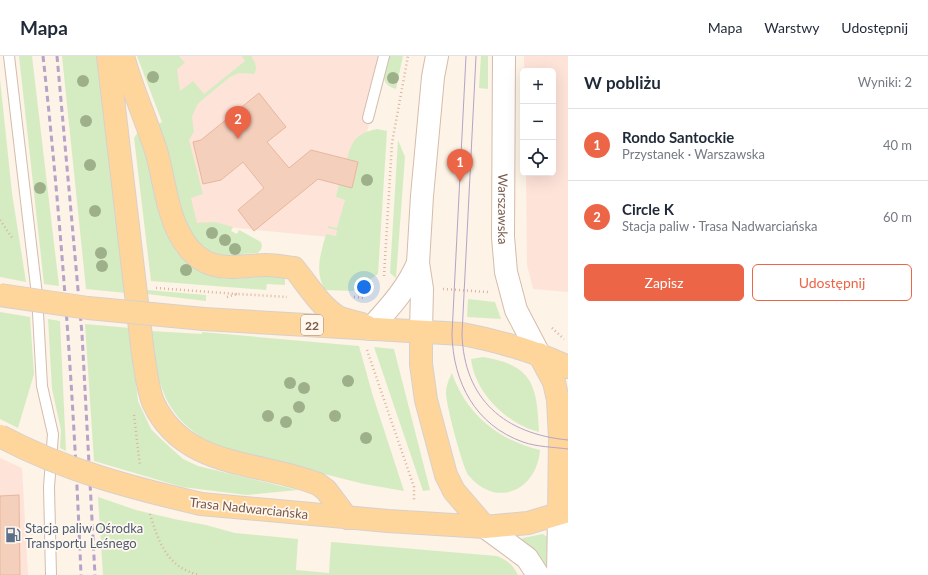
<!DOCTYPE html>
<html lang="pl">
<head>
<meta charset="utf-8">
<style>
  body { margin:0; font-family:Lato,sans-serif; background:#f2f2f3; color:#1f2937 }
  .controls { position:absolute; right:12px; top:12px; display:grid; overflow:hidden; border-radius:6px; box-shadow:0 4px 16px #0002 }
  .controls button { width:36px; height:36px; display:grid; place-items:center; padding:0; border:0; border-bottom:1px solid #e0e1e3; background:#fff; color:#1f2937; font:20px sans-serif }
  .you { position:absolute; left:364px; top:231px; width:14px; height:14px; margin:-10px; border:3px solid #fff; border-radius:50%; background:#1a73e8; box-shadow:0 0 0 6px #1a73e833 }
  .badge { display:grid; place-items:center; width:26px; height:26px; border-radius:50%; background:#ec6546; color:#fff; font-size:13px; font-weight:700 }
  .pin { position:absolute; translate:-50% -33px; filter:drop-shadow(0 1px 2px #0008) }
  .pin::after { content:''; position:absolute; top:21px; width:14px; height:12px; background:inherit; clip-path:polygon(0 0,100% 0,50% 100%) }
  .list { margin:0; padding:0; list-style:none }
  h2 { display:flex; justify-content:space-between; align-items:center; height:52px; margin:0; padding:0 16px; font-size:17px }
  h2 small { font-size:13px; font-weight:400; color:#747a83 }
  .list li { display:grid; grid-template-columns:26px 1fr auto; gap:12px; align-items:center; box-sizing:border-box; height:72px; padding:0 16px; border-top:1px solid #e0e1e3 }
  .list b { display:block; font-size:15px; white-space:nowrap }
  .list p { margin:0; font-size:13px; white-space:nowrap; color:#747a83 }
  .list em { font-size:13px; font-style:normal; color:#747a83 }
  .actions { display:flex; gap:8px; padding:12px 16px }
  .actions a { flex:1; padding:9px 0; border:1px solid #ec6546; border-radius:6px; text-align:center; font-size:14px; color:#ec6546 }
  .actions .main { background:#ec6546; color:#fff }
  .icon { flex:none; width:22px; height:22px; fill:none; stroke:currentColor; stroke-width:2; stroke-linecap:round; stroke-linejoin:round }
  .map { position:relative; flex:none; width:568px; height:519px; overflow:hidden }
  header { display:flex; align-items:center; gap:24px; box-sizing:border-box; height:56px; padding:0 20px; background:#fff; border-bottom:1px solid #e0e1e3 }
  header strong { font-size:19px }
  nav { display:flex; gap:22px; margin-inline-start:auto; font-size:14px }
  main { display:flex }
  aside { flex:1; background:#fff }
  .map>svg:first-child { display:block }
</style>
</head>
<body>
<header>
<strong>Mapa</strong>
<nav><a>Mapa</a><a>Warstwy</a><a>Udostępnij</a></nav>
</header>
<main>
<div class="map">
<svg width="568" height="519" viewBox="0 0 568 519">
  <rect width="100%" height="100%" fill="#fdf3e6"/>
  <path fill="#fee3d9" d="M152,0H387L339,182L186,167Z
    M524,0H568V236L533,233L527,209L526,117H553V15H524Z
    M0,402L22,412L28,519H0Z"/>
  <path fill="#d5ecc3" d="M19,0H32L59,230L44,228Z
    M62,0H100L126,237L86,233Z
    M137,0H179L185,7L177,13L180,35L193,25L204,38L245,5L242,0H251C255,5 258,12 254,18L239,17L230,21L202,44L197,49L192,61L194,76L189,84L203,138L191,142L197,167L215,166L233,171L231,175L237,178L239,174L241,175L261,186C263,192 261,195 256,198V197L243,198V199C192,206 184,165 174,127C169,107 163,87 158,68L162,66Z
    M388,0H403L396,33C378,29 384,12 388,0Z
    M481,0H488V33L479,32Z
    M0,23L12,137L26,226L0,221Z
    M377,73L387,75L378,218L353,235L325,234C314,215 321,197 326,178L336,180L337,174L328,172V170L337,172L345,144L336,141L339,128L352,132L358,106L347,103C352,84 357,77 377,73Z
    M138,76C144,92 149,109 153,126C162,166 168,209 215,221C236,226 258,219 279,220L285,223V229L267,228L266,234L151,225L134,82Z
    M398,84L405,101L396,222L390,217Z
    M147,234L206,239V245L147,238Z
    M468,243L495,246L501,263L467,261Z
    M0,256L30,261L34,318L18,372L0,363Z
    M48,263L60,265L66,395L60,392L61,374L52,333Z
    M85,268L130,272L138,345L151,373L161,383L183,403L198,410L298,434L247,439L182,431L94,405Z
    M151,275L202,278V276L359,290L372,337L404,435L364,428L220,392C164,363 158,333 151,275Z
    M374,291L394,293L430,434L423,435Z
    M483,301C534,309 537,331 539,376C507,368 475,337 471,303Z
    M452,317C466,358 498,384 540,394C537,434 497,453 469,420C463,413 446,349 446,337C446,330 449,323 452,317Z
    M98,441L136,454L174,463L206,469L235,477L298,483L296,514L329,517L331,486L497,500C507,504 513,509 518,519H103Z
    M543,478L547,481L546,514L521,484L523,482Z"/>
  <path fill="#f4d0bc" stroke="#e7b69c" d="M259,37L286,71L267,86L289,112L311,94L358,106L352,132L318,123L254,175L238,154L264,132L243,106L221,124L203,128L193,86L201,84Z
    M19,439L20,519H0V440Z"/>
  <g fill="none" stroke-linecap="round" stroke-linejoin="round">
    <defs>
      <path id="lane" d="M9,0L37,239L42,330L53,378L49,431L51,519
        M368,62L384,0"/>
      <g id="secondary">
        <path id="s1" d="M504,0L503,181L506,216L516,254L539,298"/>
        <path d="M370,273C389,252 407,233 418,207"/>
        <path d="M421,276L422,233L418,207L422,140L433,21L437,0"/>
        <path d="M485,471L527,502L538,519"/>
        <path d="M558,519L559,458"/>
      </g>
      <path id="primary" d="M108,0L143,298C146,314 147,331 153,346C183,413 260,405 318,428L326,434L347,462
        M123,0C132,34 147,65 157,98C164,124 167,154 179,177C185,189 194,200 206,206C225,215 246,209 266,209C275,209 285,211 294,212C307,228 320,250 338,261C348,266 361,265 370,273
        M204,263L462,278C499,285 534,295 568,311
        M421,276V308L426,344L446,419L454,435L485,471
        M539,298L554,326L558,344L560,383L559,458
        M201,448L388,465L485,471L528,467L568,455"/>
    </defs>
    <use href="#lane" stroke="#d2bdae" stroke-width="12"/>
    <use href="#secondary" stroke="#d5bcab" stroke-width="24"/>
    <use href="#primary" stroke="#d9d0cc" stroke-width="24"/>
    <path stroke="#d9b49f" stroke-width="2.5" stroke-dasharray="1 3" stroke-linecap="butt" d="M0,164L13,183
      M384,220L392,87L408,0
      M156,232L237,238
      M443,233L488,236
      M227,241L237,238L287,241
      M354,241L366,242
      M552,272L564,283
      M367,294L414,431V445
      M134,359L140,410
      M150,458C159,487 167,512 200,519"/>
    <use href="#lane" stroke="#fff" stroke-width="10"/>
    <use href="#secondary" stroke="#fff" stroke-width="22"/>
    <use href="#primary" stroke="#fed69c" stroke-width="22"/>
    <path stroke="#b6a3c8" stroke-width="1" d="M466,0L452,278C453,326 475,369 523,386C537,391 553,391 568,393
      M476,0L462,278C464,344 505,378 568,384"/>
    <path stroke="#b6a3c8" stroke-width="3" stroke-dasharray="6 4" stroke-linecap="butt" d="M43,0C62,173 74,346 81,519
      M57,0L82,278L95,519"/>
    <defs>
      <path id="primary-bridge" d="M0,239L88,252L204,263
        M0,380C63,414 132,432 201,448"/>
    </defs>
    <use href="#primary-bridge" stroke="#d9d0cc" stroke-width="24" stroke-linecap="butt"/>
    <use href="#primary-bridge" stroke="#fed69c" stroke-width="22"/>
  </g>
  <g fill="#9eb08a">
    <circle cx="153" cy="21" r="6"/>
    <circle cx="393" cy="22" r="6"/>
    <circle cx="83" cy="25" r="6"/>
    <circle cx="86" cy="65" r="6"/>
    <circle cx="90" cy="109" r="6"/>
    <circle cx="367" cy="124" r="6"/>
    <circle cx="40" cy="132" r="6"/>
    <circle cx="95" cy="155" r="6"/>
    <circle cx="212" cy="177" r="6"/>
    <circle cx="225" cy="184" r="6"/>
    <circle cx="235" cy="193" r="6"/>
    <circle cx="101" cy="197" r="6"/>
    <circle cx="102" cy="210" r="6"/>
    <circle cx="186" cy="214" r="6"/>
    <circle cx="348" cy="325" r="6"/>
    <circle cx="290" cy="327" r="6"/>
    <circle cx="304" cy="332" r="6"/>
    <circle cx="299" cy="351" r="6"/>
    <circle cx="268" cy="360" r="6"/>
    <circle cx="335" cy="360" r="6"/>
    <circle cx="286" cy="366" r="6"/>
    <circle cx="366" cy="382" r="6"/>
  </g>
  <defs>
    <symbol id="fuel-bare" viewBox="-9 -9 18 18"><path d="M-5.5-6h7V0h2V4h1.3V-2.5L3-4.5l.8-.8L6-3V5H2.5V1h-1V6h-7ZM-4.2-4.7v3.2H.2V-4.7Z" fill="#5c6f8a" stroke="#fff7ed" stroke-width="2.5" paint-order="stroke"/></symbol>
  </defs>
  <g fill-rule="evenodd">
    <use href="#fuel-bare" x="2" y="468" width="22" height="22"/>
  </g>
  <g text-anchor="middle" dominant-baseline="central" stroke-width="3.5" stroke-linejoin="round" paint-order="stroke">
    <rect fill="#fff7ed" stroke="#a0887a" stroke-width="1" x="301" y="259" width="22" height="20" rx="3"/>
    <g font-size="12" font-weight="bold" fill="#785849">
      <text x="312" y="269">22</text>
    </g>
    <g font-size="13" fill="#785849" stroke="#fff7ed">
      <text stroke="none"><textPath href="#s1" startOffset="153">Warszawska</textPath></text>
      <text transform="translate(249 452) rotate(6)">Trasa Nadwarciańska</text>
    </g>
    <g font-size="13" fill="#4e5e75" stroke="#fff7ed" text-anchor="start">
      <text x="25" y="472">Stacja paliw Ośrodka<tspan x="25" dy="15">Transportu Leśnego</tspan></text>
    </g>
  </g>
</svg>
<div class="controls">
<button>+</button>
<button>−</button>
<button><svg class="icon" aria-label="locate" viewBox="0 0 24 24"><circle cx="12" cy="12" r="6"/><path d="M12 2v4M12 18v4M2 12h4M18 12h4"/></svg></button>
</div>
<div class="you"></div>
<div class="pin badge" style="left:460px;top:126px">1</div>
<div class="pin badge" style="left:238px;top:83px">2</div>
</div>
<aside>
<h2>W pobliżu<small>Wyniki: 2</small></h2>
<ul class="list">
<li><span class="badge">1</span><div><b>Rondo Santockie</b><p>Przystanek · Warszawska</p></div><em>40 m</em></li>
<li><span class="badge">2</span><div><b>Circle K</b><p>Stacja paliw · Trasa Nadwarciańska</p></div><em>60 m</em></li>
</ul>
<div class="actions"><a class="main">Zapisz</a><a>Udostępnij</a></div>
</aside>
</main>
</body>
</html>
